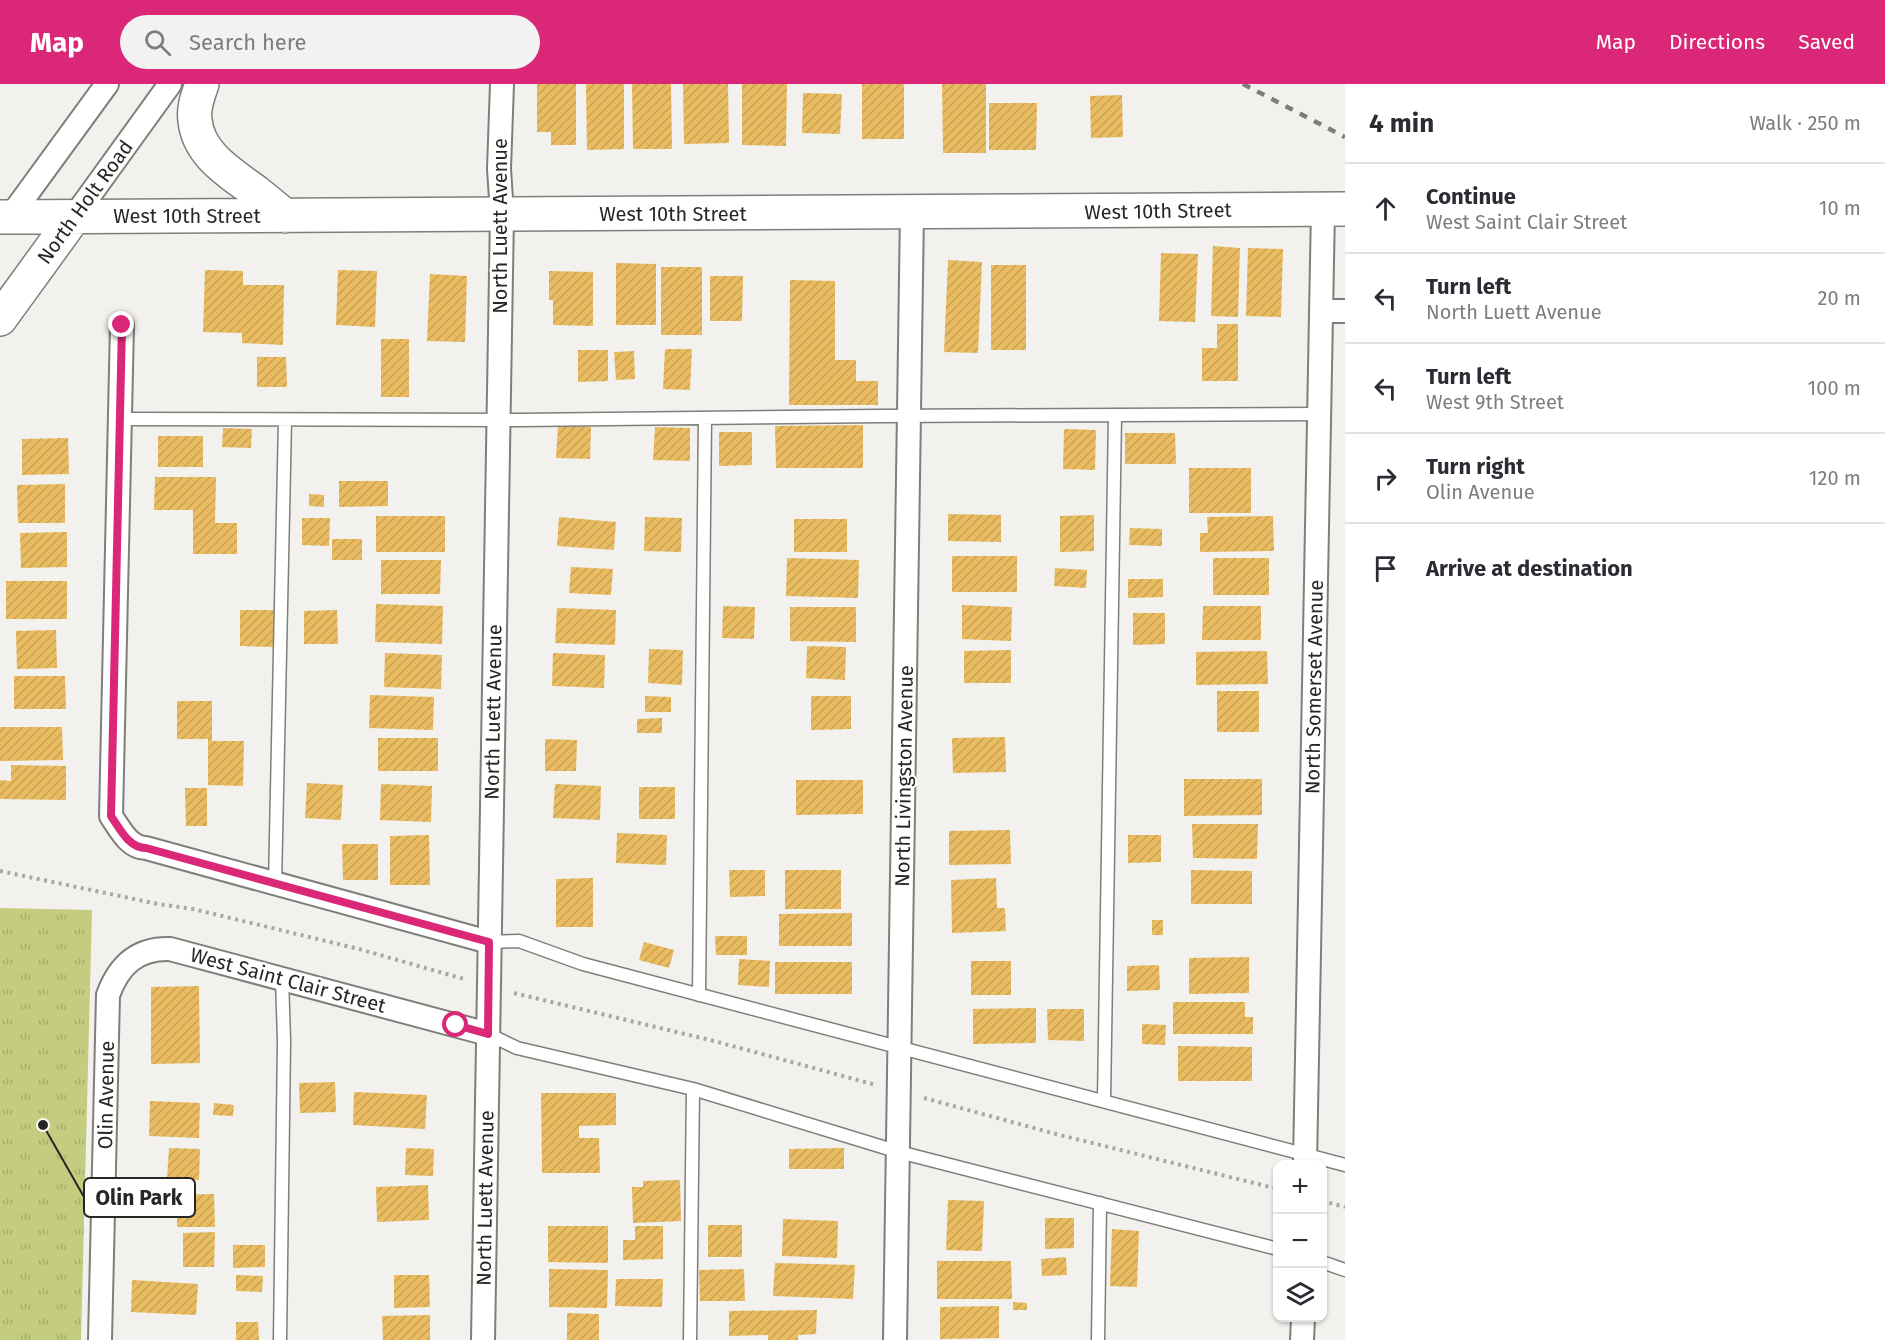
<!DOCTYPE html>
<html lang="en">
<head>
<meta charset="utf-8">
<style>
  body { margin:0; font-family:"Fira Sans",sans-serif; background:#f2f2f3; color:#2b2b33 }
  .controls { position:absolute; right:18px; bottom:18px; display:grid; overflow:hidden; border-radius:12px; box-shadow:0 2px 4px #0004 }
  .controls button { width:54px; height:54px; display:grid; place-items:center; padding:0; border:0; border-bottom:2px solid #e1e1e2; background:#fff; color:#2b2b33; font:30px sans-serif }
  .stop { position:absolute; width:18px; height:18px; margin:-14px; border:4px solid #db2777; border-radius:50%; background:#fff }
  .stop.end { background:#db2777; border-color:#fff; box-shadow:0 2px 6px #0008 }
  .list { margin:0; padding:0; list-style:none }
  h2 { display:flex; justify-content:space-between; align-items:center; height:78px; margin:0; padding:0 24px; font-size:26px }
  h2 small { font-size:20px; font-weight:400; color:#7c7c81 }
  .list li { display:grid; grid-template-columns:39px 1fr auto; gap:18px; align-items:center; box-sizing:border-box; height:90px; padding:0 24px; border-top:2px solid #e1e1e2 }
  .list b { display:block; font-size:22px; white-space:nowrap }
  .list p { margin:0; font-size:20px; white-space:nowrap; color:#7c7c81 }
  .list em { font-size:20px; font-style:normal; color:#7c7c81 }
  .icon { flex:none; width:33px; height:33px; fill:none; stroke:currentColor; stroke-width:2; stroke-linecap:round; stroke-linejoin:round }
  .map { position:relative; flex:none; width:1345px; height:1256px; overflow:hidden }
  header { display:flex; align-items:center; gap:36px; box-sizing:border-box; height:84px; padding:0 30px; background:#db2777; color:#fff }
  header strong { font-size:28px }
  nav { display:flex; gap:33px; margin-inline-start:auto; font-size:21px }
  .search { width:420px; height:54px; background:#f2f2f3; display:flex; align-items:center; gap:15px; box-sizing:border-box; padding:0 21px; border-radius:33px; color:#7c7c81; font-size:22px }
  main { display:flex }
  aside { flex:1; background:#fff }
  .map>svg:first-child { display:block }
</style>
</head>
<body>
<header>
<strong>Map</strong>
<div class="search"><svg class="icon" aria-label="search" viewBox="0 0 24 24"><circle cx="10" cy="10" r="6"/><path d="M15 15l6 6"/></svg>Search here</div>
<nav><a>Map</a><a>Directions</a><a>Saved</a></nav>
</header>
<main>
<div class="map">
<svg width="1345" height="1256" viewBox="0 0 1345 1256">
  <defs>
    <pattern id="park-tufts" width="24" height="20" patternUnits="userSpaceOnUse" patternTransform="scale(1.5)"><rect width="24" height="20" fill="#c3cc7f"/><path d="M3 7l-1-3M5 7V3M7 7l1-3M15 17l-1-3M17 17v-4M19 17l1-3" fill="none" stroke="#a7af6e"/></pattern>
    <pattern id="building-hatch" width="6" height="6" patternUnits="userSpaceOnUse" patternTransform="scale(1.5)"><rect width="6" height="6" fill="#e9bc61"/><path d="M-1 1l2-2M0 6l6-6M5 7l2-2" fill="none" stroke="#c8a154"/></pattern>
  </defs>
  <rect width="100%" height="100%" fill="#f3f1ed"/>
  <path fill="url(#park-tufts)" d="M0,824L92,826L81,1256H0Z"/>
  <path fill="url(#building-hatch)" d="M537,0H576V61H551V48H537Z
    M586,0H624V65L587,66Z
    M632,0H671L672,65H633Z
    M683,0H728L729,59L684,60Z
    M742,0H787L786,62L742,61Z
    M862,0H904V55H862Z
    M942,0H986V69H943Z
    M803,9L842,10L840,50L802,49Z
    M1122,11L1123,53L1091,54L1090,12Z
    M989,19H1037L1036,66H989Z
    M1213,162L1240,164L1238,233L1211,232Z
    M1248,164L1283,165L1281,233L1246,232Z
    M1161,169L1198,170L1195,238L1159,237Z
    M948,176L982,178L978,269L944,268Z
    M616,179L656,180V241H616Z
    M991,181H1026V266H991Z
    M661,183H702V251H661Z
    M205,186L243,187V201H284L283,261L242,259V249L203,248Z
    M338,186L377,187L375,243L336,241Z
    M549,187L593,188V242L553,241V216H549Z
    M430,190L467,192L465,258L427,257Z
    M710,192H743L742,237H710Z
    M790,196L835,197V276H856V297H878V321H789Z
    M1217,240H1238V297H1202V264H1217Z
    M381,255H409V313H381Z
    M665,265H692L690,306L663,305Z
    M578,266H608V297L578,298Z
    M634,267L635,295L616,296L614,268Z
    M257,273H286L287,303H257Z
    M863,341V384H776L775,342Z
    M558,342L591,343L590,375L556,374Z
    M655,343L690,344V377L653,376Z
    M223,344L252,345L251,364L222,363Z
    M1064,345L1096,346L1095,386L1063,385Z
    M719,348H752V381L719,382Z
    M1125,349H1175L1176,380H1125Z
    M158,352H203V383H158Z
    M68,354L69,390L22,391V355Z
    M1189,384H1251V429H1189Z
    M155,393H216L215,439H237V470H193V426H154Z
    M339,397H388V422L339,423Z
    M65,400V439H18L17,401Z
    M309,410L324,411V423L309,422Z
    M948,430L1001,431V458L948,457Z
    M1094,431V467L1060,468V432Z
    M376,432H445V468H376Z
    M1273,432L1274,467L1200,468V449H1208L1207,433Z
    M559,433L616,438L614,466L557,462Z
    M645,433L682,434L681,468L644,467Z
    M302,434H330L329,462L302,461Z
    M794,435H847V468H794Z
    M1130,444L1162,445V462L1129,461Z
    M67,448V483L21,484L20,449Z
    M332,455H362V476H332Z
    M952,472H1017V508H952Z
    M787,474L859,476L858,514L786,512Z
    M1213,474H1269V511H1213Z
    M381,476H441L440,510H381Z
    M571,483L613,485L611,511L569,509Z
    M1055,484L1087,486L1086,504L1054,502Z
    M1128,495H1163V513L1128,514Z
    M6,497H67V535H6Z
    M376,520L443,522L442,560L375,558Z
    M962,521L1012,523L1011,557L962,555Z
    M723,522L755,523L754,555L722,554Z
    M1203,522H1261V556H1202Z
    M790,523H856V558L790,557Z
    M557,524L616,526L615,561L555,559Z
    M240,526H274L273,563L240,562Z
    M337,526L338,560H304V527Z
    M1133,529H1165V560L1133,561Z
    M56,546L57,584L17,585L16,547Z
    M807,562L846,563L845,596L806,594Z
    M649,565L683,566L682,601L648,599Z
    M1011,566V599H964V567Z
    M1267,567L1268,600L1196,601V568Z
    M385,569L442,571L441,605L384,603Z
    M553,569L605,571L604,604L552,602Z
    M14,592H65L66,625H14Z
    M1217,607H1259V648H1217Z
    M370,611L434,613L433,646L369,644Z
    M645,612L671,613V628H645Z
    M811,612H851V645L811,646Z
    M177,617H212V657H244L243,702L208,701V655H177Z
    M662,634V649H637V635Z
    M0,643H62L63,676L0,677Z
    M1005,653L1006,688L953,689L952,654Z
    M378,654H438V687H378Z
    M545,655L577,656L576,687H545Z
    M11,681L66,682V716L0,715V696L11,697Z
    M1184,695H1262V731L1184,732Z
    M796,696H863V730L796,731Z
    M307,699L343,701L341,736L305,734Z
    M381,700L432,702L431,738L380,736Z
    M555,700L601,702L600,736L553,734Z
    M639,703H675V735H639Z
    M185,704H207V742H186Z
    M1192,740H1258L1257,775L1193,774Z
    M1010,746L1011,780L949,781V747Z
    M617,749L667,751L666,781L616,779Z
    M429,751L430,801H390V752Z
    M1128,751H1161V778L1128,779Z
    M342,760H378V796H343Z
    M729,786H765V812L730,813Z
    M785,786H841V825H785Z
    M1191,786L1252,787V820H1191Z
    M593,794V843H556V795Z
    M996,794L997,824H1005L1006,847L952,849L951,796Z
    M852,829V862H779V830Z
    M1152,836H1163V851H1152Z
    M715,852H747V871H716Z
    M644,858L674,866L669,884L639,876Z
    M1249,873V909L1189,910V874Z
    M739,875L770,877L769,903L738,901Z
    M971,877H1011V911H971Z
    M775,878H852V910H775Z
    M1159,881L1160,906L1127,907V882Z
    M199,902L200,979L151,980V903Z
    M1173,918H1245V933H1253V950H1173Z
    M1036,924V959L973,960V925Z
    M1047,925H1084V957L1048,956Z
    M1142,940L1166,941L1165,961L1142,960Z
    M1178,962L1252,963V997H1178Z
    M335,998L336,1028L300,1029L299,999Z
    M354,1008L427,1011L425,1045L353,1041Z
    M541,1009H616V1041L579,1042V1054H599L600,1089H542Z
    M150,1017L200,1019L199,1054L149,1052Z
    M214,1019L234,1021L233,1032L213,1031Z
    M169,1064L200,1065L199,1096L167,1095Z
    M406,1064L434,1065L433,1092L405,1091Z
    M844,1064V1085H789V1065Z
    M680,1096L681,1137L633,1139L632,1103H643V1097Z
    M428,1101L429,1136L377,1138L376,1103Z
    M214,1110L215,1143H177V1133H163V1111Z
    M948,1116L984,1117L982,1167L946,1166Z
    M1045,1134H1074V1164L1045,1165Z
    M783,1135L838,1137L837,1174L782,1172Z
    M708,1141H742V1173H708Z
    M548,1142H608V1179L548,1178Z
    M635,1142H663V1175L623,1176V1156H635Z
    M1112,1145L1139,1147L1137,1203L1110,1202Z
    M215,1148L214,1183H183V1149Z
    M233,1161H265V1183L233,1184Z
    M1066,1173L1067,1191L1042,1192L1041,1175Z
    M937,1177H1011L1012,1215H937Z
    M775,1179L855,1181L853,1215L773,1212Z
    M549,1185L608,1186L607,1224L549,1223Z
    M744,1185L745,1217H700L699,1186Z
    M236,1191L263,1192L262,1208L236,1207Z
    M394,1191H429L430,1223L394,1224Z
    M616,1195H663L662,1223L615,1222Z
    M132,1196L198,1200L196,1231L131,1228Z
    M1013,1218L1027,1219V1226H1013Z
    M999,1222V1254L940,1255V1223Z
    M817,1226L816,1250L798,1251V1256H768V1251L729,1252V1227Z
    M567,1229L599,1230V1256H567Z
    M430,1231V1256H383L382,1232Z
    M236,1238H258L259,1256H236Z"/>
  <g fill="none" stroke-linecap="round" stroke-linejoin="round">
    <defs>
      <path id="service" d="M120,335L520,336L879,332L1319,330
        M275,800L285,336
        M489,858L519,857L583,880L1345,1081
        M699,911L705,334
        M488,950L517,964L693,1005L690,1256
        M693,1005L899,1068L1278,1165
        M1104,1016L1115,331
        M1322,1178L1345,1186
        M280,1256L284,957L282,894
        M1098,1256L1100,1119"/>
      <path id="minor" d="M10,133L107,0
        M74,133L170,0
        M1321,227H1345
        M122,241L111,732C120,745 129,764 146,764L489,858
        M1305,1080L1323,125
        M100,1256L108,911C119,881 137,864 170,865L488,950
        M483,1256L502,130L499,85L502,0
        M895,1256L912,129
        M1302,1256L1303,1234"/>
      <path id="primary" d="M202,0C198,11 193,24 195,36C198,71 232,90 256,108C266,116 276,124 285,132
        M0,133L1345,125
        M0,235L74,133"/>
    </defs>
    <use href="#service" stroke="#7f7e7a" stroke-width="15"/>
    <use href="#minor" stroke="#7f7e7a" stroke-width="26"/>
    <use href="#primary" stroke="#7f7e7a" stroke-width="36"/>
    <path stroke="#a9a7a4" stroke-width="4" stroke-dasharray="3 4.5" stroke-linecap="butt" d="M0,787L158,820L193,825L359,865L464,895
      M514,909L714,957L876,1001
      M924,1014L1052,1049L1278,1105
      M1322,1117L1345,1123"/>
    <use href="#service" stroke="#fff" stroke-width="12"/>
    <use href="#minor" stroke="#fff" stroke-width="22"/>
    <use href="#primary" stroke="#fff" stroke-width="33"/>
    <path stroke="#7e7d7a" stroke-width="4.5" stroke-dasharray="8 8" stroke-linecap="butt" d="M1243,0L1345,53"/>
  </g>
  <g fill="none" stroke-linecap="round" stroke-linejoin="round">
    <path stroke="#db2777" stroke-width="8" d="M122,241L111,732C120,745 129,764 146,764L489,858L488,950L456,941"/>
  </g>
  <g text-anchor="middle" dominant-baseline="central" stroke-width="4.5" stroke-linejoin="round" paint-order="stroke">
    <g font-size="20" fill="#262624" stroke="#fffefd">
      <text transform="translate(85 118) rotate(-54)">North Holt Road</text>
      <text transform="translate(1158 127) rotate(-1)">West 10th Street</text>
      <text x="673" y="130">West 10th Street</text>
      <text x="187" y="132">West 10th Street</text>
      <text transform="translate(500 142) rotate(-90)">North Luett Avenue</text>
      <text transform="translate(1314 603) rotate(-89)">North Somerset Avenue</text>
      <text transform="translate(493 628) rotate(-89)">North Luett Avenue</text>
      <text transform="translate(904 692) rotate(-89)">North Livingston Avenue</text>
      <text transform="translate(288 896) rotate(15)">West Saint Clair Street</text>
      <text transform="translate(106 1011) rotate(-89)">Olin Avenue</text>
      <text transform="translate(485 1114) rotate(-89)">North Luett Avenue</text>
    </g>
  </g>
  <path fill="none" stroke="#262624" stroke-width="2" d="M43 1041L84 1113"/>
  <circle fill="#262624" stroke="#fffefd" stroke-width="2" cx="43" cy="1041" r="6"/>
  <rect fill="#fffefd" stroke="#262624" stroke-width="2" x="84" y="1094" width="111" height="39" rx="6"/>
  <g font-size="21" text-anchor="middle" font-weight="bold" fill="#262624">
    <text x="139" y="1121">Olin Park</text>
  </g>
</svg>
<div class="controls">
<button>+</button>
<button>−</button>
<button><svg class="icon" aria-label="layers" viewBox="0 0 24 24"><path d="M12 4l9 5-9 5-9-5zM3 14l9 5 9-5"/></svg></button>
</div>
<div class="stop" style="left:456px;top:941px"></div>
<div class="stop end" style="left:122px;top:241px"></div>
</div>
<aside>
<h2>4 min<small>Walk · 250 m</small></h2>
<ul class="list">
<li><svg class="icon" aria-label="ahead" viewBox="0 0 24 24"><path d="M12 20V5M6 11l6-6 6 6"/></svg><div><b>Continue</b><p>West Saint Clair Street</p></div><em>10 m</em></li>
<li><svg class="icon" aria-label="left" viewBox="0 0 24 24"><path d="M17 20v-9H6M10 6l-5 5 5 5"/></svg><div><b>Turn left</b><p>North Luett Avenue</p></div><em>20 m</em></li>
<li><svg class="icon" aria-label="left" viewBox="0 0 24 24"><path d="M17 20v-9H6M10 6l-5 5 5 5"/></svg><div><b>Turn left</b><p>West 9th Street</p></div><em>100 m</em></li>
<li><svg class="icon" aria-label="right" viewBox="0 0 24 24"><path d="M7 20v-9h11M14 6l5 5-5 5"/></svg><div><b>Turn right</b><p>Olin Avenue</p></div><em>120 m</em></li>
<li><svg class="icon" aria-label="arrive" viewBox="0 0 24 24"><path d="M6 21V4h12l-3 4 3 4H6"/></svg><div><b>Arrive at destination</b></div></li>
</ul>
</aside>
</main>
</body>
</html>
